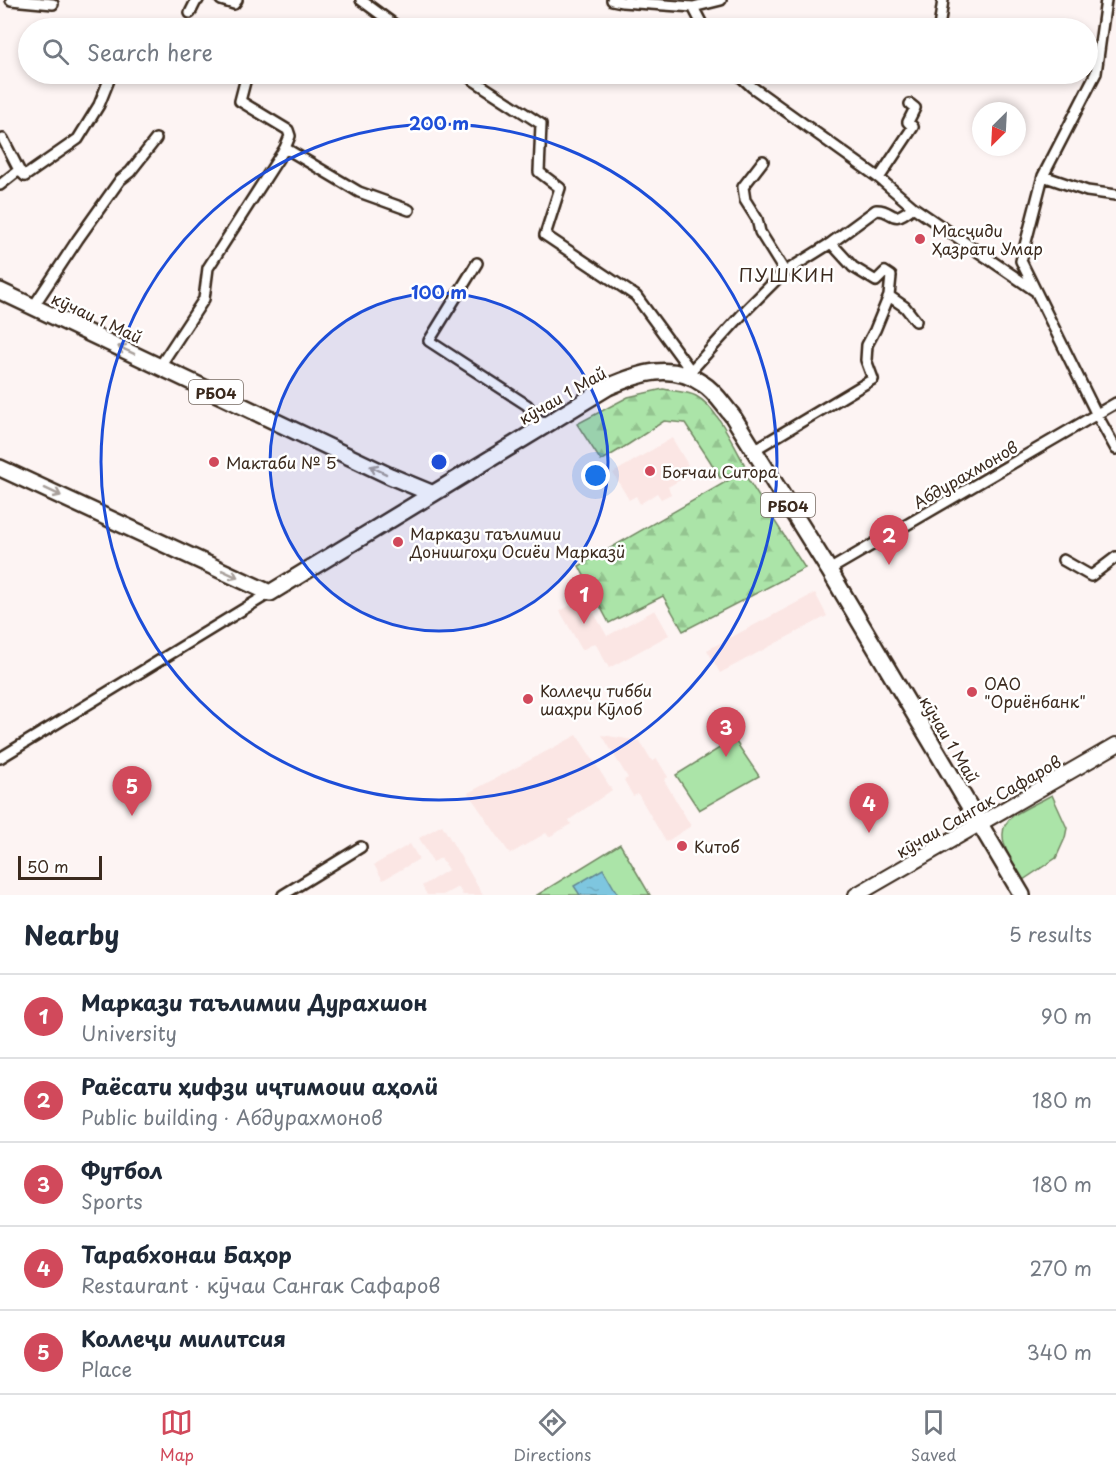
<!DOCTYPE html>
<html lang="en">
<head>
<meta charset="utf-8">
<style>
  body { margin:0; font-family:"Playpen Sans",sans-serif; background:#f2f2f3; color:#1f2937 }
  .compass { position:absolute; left:972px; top:102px; width:54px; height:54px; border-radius:50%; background:#fff; box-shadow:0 3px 9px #0003; rotate:204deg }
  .scale { position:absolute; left:18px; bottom:15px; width:84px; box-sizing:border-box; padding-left:6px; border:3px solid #3b2a1e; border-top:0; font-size:16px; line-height:21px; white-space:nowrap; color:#3b2a1e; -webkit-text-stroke:4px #fff; paint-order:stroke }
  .you { position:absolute; left:596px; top:476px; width:21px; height:21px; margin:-15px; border:4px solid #fff; border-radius:50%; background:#1a73e8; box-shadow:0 0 0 9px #1a73e833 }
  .badge { display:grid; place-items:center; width:39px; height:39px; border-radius:50%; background:#d1495b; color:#fff; font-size:20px; font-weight:700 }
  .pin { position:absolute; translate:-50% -50px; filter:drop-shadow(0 2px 3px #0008) }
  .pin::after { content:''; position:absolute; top:32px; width:21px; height:18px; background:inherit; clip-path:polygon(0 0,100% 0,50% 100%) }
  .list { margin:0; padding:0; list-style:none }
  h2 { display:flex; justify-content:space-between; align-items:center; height:78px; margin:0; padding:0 24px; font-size:26px }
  h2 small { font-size:20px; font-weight:400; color:#747a83 }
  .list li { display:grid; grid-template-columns:39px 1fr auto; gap:18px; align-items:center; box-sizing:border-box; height:84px; padding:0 24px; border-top:2px solid #e0e1e3 }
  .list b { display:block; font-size:22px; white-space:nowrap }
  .list p { margin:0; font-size:20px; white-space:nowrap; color:#747a83 }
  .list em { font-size:20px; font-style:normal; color:#747a83 }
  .icon { flex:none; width:33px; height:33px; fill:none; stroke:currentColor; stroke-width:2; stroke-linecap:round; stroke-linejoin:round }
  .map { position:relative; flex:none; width:1116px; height:895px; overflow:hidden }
  .search { position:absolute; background:#fff; box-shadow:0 3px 9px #0003; left:18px; right:18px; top:18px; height:66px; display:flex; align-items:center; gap:15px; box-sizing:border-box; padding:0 21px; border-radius:33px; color:#747a83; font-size:22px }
  .sheet { height:498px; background:#fff }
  nav { display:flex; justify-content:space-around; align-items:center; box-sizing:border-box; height:84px; border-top:2px solid #e0e1e3; background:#fff; font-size:16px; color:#747a83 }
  nav a { display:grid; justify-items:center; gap:3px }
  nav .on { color:#d1495b }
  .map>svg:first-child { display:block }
</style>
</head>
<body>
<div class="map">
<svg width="1116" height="895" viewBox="0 0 1116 895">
  <defs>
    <pattern id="forest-firs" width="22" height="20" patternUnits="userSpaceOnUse" patternTransform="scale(1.5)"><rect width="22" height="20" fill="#abe4a8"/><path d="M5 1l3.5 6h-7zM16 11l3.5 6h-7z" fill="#94c490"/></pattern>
    <pattern id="water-ripples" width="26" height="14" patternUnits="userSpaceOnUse" patternTransform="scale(1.5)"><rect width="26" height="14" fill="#7ec6df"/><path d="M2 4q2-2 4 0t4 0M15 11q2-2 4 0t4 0" fill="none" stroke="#6eaabf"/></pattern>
  </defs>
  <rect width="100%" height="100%" fill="#fdf4f3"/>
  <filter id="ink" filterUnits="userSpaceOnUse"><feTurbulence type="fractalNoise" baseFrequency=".0167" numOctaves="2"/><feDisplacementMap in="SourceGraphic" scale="12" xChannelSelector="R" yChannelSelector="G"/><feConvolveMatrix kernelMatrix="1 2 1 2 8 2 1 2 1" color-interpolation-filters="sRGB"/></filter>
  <g filter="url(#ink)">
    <path fill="#fbe6e4" d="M672,438L688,465L683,469L687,476L668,487L671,494L661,499L657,493L640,504L636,496L629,500L613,473Z
      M815,593L827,616L720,673L707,650Z
      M585,597L607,636L655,610L669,635L609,668L595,643L582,650L560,611Z
      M577,735L612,790L569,820L571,824L549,837L546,833L510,854L468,793Z
      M602,735L640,741L652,761L657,759L668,777L664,780L691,826L666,842L638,794L633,796L624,780L628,778Z
      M442,825L483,895H463L458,887L443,895H427L422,886L448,870L441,858L433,862L419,838Z
      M410,844L419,859L383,880L374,865Z"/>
    <path fill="url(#forest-firs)" stroke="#738763" stroke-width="1.5" d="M663,389C672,391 689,392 696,396C717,407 734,446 746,467L720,478L710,461L685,423L664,421L629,444L601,461L577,424L628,397Z
      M743,472L805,568L683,631L663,596L609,623L579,566Z"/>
    <path fill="#abe4a8" stroke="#738763" stroke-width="1.5" d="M734,739L759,776L699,810L676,775Z
      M1052,795L1067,828L1065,838L1056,858L1023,880C1012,862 990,832 1013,816C1025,808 1039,802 1052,795Z
      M620,844L650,895H537Z"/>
    <path fill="url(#water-ripples)" stroke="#638892" stroke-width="1.5" d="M603,869L618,895H580L574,886Z"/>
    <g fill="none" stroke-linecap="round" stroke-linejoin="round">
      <defs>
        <path id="street" d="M11,0L53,4
          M221,0L234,4L237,0
          M361,0L399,28
          M612,0L622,2L693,7L704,28
          M1106,0L1096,73L1043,176L1021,261L1097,415L1116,449
          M693,7L721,0
          M190,13L196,1L198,0
          M939,28L943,0
          M247,74L240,101L288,130L290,136L285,148
          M464,74L541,124L539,172L560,188L545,235L636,296L691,371
          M738,74L752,87L879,178L913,207L1034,290
          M3,139L19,170
          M763,161L743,187L745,200L757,219L760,232L785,272
          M1043,176L1087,191L1116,195
          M879,178L913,127L908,122L915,108L910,104
          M0,185L19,170L25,176L78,139L99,105L109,80
          M477,263L429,341L527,405L543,426
          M889,296L905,307L916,321
          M33,307L78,239L120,180L130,172L156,139
          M160,366L204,299L208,268L285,148L359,192L409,210
          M688,374L747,309L777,279L791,268L831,243L876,210C895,209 889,227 913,207
          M754,450L873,379L866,360L867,345L875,330L889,296L891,276L885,272L876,281L853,267L831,243
          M1063,560L1091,576L1116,557
          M829,570L1116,403
          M0,758L270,593
          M283,895L361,847"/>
        <path id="secondary" d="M856,895L1116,745"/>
        <path id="primary" d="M0,291L390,476L431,493
          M0,468L270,593L608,387C640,373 671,362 703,384C715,391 723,405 732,415L829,570L1022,895"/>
      </defs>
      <use href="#street" stroke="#3b2a1e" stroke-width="14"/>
      <use href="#secondary" stroke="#3b2a1e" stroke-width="18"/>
      <use href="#primary" stroke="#3b2a1e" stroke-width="20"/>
      <use href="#street" stroke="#fff" stroke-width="9"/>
      <use href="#secondary" stroke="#fff" stroke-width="14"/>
      <use href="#primary" stroke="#fff" stroke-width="15"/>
    </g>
    <defs><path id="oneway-shaft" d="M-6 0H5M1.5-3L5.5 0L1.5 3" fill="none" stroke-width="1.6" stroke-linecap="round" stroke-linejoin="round" transform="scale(1.5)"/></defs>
    <g stroke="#a79f9a">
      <use href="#oneway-shaft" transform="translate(126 350) rotate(-155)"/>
      <use href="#oneway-shaft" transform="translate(378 470) rotate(-154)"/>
      <use href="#oneway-shaft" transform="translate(53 492) rotate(25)"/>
      <use href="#oneway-shaft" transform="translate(230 574) rotate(25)"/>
    </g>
  </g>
  <circle cx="439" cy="462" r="169" fill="#1d4ed8" fill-opacity=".12"/>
  <g fill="none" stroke="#1d4ed8" stroke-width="3">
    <circle cx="439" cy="462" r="169"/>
    <circle cx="439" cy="462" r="338"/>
  </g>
  <g fill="#d1495b" stroke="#fff" stroke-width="2">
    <circle cx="920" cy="239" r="6"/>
    <circle cx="214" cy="462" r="6"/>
    <circle cx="650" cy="471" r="6"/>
    <circle cx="398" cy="542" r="6"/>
    <circle cx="972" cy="692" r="6"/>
    <circle cx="528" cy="699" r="6"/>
    <circle cx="682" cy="846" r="6"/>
  </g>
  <g text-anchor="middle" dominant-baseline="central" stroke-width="5" stroke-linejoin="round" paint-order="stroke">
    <g fill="#fff" stroke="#766a62" stroke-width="1.5">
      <rect x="189" y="380" width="54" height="24" rx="4.5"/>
      <rect x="761" y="493" width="54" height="24" rx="4.5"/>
    </g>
    <g font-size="15" font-weight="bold" fill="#3b2a1e">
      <text x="216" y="392">РБ04</text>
      <text x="788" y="505">РБ04</text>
    </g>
    <g font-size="16" fill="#3b2a1e" stroke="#fff" text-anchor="start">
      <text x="932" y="230">Масҷиди<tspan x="932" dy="18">Ҳазрати Умар</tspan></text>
      <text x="226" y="462">Мактаби № 5</text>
      <text x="662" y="471">Боғчаи Ситора</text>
      <text x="410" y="533">Маркази таълимии<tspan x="410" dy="18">Донишгоҳи Осиёи Марказӣ</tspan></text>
      <text x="984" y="683">ОАО<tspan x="984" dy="18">"Ориёнбанк"</tspan></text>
      <text x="540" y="690">Коллеҷи тибби<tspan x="540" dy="18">шаҳри Кӯлоб</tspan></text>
      <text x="694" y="846">Китоб</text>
    </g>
    <g font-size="16" fill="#3b2a1e" stroke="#fff">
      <text transform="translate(97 317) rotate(25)">кӯчаи 1 Май</text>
      <text transform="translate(562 395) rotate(-30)">кӯчаи 1 Май</text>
      <text transform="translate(965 474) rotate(-30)">Абдурахмонов</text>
      <text transform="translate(950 739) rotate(59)">кӯчаи 1 Май</text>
      <text transform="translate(978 806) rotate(-30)">кӯчаи Сангак Сафаров</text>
    </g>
    <g font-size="18" letter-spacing="1.5" fill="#3b2a1e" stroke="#fff">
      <text x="787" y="274">ПУШКИН</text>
    </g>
  </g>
  <circle cx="439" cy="462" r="9" fill="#1d4ed8" stroke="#fff" stroke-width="3"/>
  <g font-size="18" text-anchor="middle" font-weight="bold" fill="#1d4ed8" stroke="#fff" stroke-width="5" stroke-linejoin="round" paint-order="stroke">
    <text x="439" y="130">200 m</text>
    <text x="439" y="299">100 m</text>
  </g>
</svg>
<svg class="compass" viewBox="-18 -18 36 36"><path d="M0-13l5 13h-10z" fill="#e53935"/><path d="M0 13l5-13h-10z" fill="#747a83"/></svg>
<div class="scale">50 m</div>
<div class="you"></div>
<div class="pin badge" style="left:584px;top:624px">1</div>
<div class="pin badge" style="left:889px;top:565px">2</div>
<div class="pin badge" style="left:726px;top:757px">3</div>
<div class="pin badge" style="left:869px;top:833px">4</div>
<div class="pin badge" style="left:132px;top:816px">5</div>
<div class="search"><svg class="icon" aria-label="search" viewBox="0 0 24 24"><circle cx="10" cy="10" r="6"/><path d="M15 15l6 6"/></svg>Search here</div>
</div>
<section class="sheet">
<h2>Nearby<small>5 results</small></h2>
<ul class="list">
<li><span class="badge">1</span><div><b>Маркази таълимии Дурахшон</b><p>University</p></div><em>90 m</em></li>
<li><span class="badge">2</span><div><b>Раёсати ҳифзи иҷтимоии аҳолӣ</b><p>Public building · Абдурахмонов</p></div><em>180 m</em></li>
<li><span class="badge">3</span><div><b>Футбол</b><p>Sports</p></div><em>180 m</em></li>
<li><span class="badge">4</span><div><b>Тарабхонаи Баҳор</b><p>Restaurant · кӯчаи Сангак Сафаров</p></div><em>270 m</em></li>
<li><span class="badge">5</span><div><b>Коллеҷи милитсия</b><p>Place</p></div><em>340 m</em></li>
</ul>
</section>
<nav>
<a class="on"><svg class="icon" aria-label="map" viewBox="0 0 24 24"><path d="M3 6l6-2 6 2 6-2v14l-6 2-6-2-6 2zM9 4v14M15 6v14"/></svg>Map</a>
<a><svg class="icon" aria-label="directions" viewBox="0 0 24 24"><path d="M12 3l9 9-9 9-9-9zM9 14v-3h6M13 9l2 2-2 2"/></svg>Directions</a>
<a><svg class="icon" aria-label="saved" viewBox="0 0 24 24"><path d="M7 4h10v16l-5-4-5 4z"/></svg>Saved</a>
</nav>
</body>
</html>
